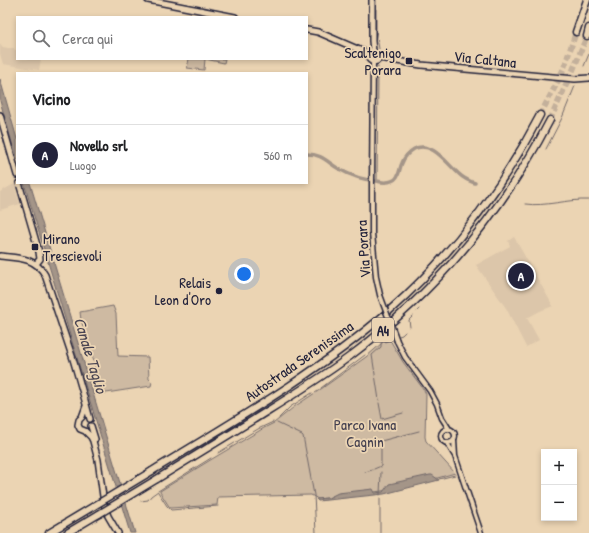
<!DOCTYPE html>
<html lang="it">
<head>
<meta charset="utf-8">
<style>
  body { margin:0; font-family:"Patrick Hand",sans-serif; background:#f2f2f2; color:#202124 }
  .controls { position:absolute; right:12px; bottom:12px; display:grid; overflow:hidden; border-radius:0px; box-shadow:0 2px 6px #0003 }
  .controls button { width:36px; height:36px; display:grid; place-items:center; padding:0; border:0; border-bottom:1px solid #e0e0e0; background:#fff; color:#202124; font:20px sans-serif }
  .you { position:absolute; left:244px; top:274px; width:14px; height:14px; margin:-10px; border:3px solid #fff; border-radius:50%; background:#1a73e8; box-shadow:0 0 0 6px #1a73e833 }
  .badge { display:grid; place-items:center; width:26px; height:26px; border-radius:50%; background:#22223b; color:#fff; font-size:13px; font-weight:700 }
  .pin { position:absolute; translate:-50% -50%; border:2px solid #fff; box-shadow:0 1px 4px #0006 }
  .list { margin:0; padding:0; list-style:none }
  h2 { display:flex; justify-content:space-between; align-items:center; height:52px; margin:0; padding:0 16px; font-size:17px }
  h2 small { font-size:13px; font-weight:400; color:#757577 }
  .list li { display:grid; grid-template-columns:26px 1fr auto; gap:12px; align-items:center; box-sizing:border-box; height:60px; padding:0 16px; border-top:1px solid #e0e0e0 }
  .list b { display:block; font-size:15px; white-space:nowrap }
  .list p { margin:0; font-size:13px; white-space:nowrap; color:#757577 }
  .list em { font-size:13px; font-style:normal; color:#757577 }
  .icon { flex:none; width:22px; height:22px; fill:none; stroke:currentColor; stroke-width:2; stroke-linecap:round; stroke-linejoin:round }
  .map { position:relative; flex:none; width:589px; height:533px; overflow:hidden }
  .search { position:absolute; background:#fff; box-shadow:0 2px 6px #0003; left:16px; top:16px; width:292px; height:44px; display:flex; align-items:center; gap:10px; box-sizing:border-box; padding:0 14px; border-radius:0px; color:#757577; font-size:15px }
  .panel { position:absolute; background:#fff; box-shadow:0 2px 6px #0003; left:16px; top:72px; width:292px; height:112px; border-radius:0px }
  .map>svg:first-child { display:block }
</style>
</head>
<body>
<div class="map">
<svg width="589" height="533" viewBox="0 0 589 533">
  <rect width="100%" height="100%" fill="#ebd4b3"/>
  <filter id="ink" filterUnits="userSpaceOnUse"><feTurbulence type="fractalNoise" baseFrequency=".025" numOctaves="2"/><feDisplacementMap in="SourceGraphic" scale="8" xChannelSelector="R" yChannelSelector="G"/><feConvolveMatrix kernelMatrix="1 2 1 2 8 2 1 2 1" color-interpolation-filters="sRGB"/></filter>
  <g filter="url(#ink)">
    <path fill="#dcc6aa" d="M0,44L3,47L8,48H14L15,50H17V59H41L39,70L3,64L0,54Z
      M14,184L20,204L0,210V192Z
      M514,237L553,306L540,311L527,318L539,340L526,347L506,308L476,265L510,246L508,241Z"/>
    <path fill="#cebaa2" stroke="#786e6e" d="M189,59H225L224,63L205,59L204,70L187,68Z
      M113,306L116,314L118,356L148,357L149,379L152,382L151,386L100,394L93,370L95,369V365L81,320L80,312Z
      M390,340L403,362L424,390L426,394L425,437L426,441L455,473L434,479L382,491L318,499L311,495L218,497L217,505L170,508L160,492V491L212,459L264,428L274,423L294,407L321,389L366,357L382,343Z"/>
    <path fill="#a49588" stroke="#706769" d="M0,79L17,139V160L0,101Z
      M24,183H30L135,533H130Z
      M430,475H432L439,480L384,494L318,501L316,499L328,498L338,493L373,489L375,493L383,492L389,484Z"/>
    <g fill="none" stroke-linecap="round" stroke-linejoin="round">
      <path stroke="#706769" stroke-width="1" d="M376,0V30L379,49
        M584,66L589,54
        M546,149L562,118L575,86
        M377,182L378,67
        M525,204C546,207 567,199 589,200
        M417,311L419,309
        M410,327L409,320L413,316
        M396,337L402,335L405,332
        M321,388L365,355
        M379,400L372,355L381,347V343L382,341L393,338
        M379,403L382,419L403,413
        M279,418L290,407L312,393
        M277,423L302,435L303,436L314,495L316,533
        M218,453L258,429L273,422
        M381,467V441L419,431
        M374,469L381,466
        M365,472L372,470
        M439,479L455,475
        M158,492L167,506L171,510L218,506
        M380,495L381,472
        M141,501L148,500L151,496L158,491L211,458
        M380,533V498"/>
      <path stroke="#a49588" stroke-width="3.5" d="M307,154C322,154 327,162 339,169C351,176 364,180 377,181C384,183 395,183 398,175C400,171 400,167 402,163C404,158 409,152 414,149C432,140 447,164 459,174C463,178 469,181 475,183"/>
      <path stroke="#c3b09b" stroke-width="6" stroke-dasharray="6 3" stroke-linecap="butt" d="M540,115L557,83L564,68L576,32
        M550,120L573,70L587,36"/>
      <defs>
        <path id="minor" d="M373,62L372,184V233L376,277L380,295
          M397,341L405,357L430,391L437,404L442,418L449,429
          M441 436a7 7 0 1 1 14 0a7 7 0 1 1-14 0Z
          M454,440L455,456L481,533
          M447,443L455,456"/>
        <path id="major" d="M148,0L235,17
          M372,0V41L373,51
          M307,30L318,32L369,54
          M369,54L370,60L373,62L377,61L380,58
          M380,58L397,61L421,65L575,79L589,78
          M0,115L17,175
          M19,183L39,252L40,259L36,264
          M0,256C18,258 35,257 45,275L73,359L84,397L90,419
          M86,406L82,417L79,420L78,425L80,429L85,431L91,437L93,441L98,460L104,504L108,516L118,533
          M91,426L95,439"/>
        <path id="highway" d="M576,32L587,0
          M587,36L589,28
          M152,471C234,421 318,373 390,310C452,255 502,188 540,115
          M157,479C189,459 221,440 253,420C285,400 318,380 349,357C433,294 502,213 550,120
          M49,533L94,506
          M67,533L99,514"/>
      </defs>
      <use href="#minor" stroke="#22223b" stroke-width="7"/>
      <use href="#major" stroke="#22223b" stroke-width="8"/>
      <use href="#highway" stroke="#22223b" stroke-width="9"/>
      <use href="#minor" stroke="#ebd4b3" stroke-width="4"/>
      <use href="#major" stroke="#ebd4b3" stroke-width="5"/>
      <use href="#highway" stroke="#ebd4b3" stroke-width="6"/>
      <defs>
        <path id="minor-bridge" d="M380,295L397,341"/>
        <path id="highway-bridge" d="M94,506L152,471
          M99,514L157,479"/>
      </defs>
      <use href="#minor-bridge" stroke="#22223b" stroke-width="7" stroke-linecap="butt"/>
      <use href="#highway-bridge" stroke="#22223b" stroke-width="9" stroke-linecap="butt"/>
      <use href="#minor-bridge" stroke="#ebd4b3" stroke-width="4"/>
      <use href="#highway-bridge" stroke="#ebd4b3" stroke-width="6"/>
    </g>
  </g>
  <g fill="#22223b" stroke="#ebd4b3" stroke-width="1.5">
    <rect x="405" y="57" width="8" height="8" rx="2"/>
    <rect x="31" y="243" width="8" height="8" rx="2"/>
    <circle cx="219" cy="291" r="4"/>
  </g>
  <g text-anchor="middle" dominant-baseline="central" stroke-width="3.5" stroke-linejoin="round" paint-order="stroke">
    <rect fill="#ebd4b3" stroke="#5e575f" stroke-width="1" x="372" y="318" width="22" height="24" rx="3"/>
    <g font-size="14" font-weight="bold" fill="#22223b">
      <text x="383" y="330">A4</text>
    </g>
    <g font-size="15" fill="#22223b" stroke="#ebd4b3" text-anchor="end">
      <text x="401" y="52">Scaltenigo<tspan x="401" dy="17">Porara</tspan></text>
      <text x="43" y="238" text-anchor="start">Mirano<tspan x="43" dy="17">Trescievoli</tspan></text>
      <text x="211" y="282">Relais<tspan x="211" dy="17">Leon d'Oro</tspan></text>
    </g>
    <g font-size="15" fill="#22223b" stroke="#ebd4b3">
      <text transform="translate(485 59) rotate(6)">Via Caltana</text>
      <text transform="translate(363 249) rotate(-94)">Via Porara</text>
      <text transform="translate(299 361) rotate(-35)">Autostrada Serenissima</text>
    </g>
    <g font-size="15" fill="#444050" stroke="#ebd4b3">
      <text x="365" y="424">Parco Ivana<tspan x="365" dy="17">Cagnin</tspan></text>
    </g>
    <g font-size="16" font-style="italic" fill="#494452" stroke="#ebd4b3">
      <text transform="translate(91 355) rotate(73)">Canale Taglio</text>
    </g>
  </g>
</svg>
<div class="controls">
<button>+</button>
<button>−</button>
</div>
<div class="you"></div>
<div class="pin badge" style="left:521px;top:276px">A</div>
<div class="search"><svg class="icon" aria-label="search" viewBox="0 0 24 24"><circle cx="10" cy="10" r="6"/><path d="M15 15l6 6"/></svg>Cerca qui</div>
<section class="panel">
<h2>Vicino<small></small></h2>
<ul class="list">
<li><span class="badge">A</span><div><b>Novello srl</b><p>Luogo</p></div><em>560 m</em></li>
</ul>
</section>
</div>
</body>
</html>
